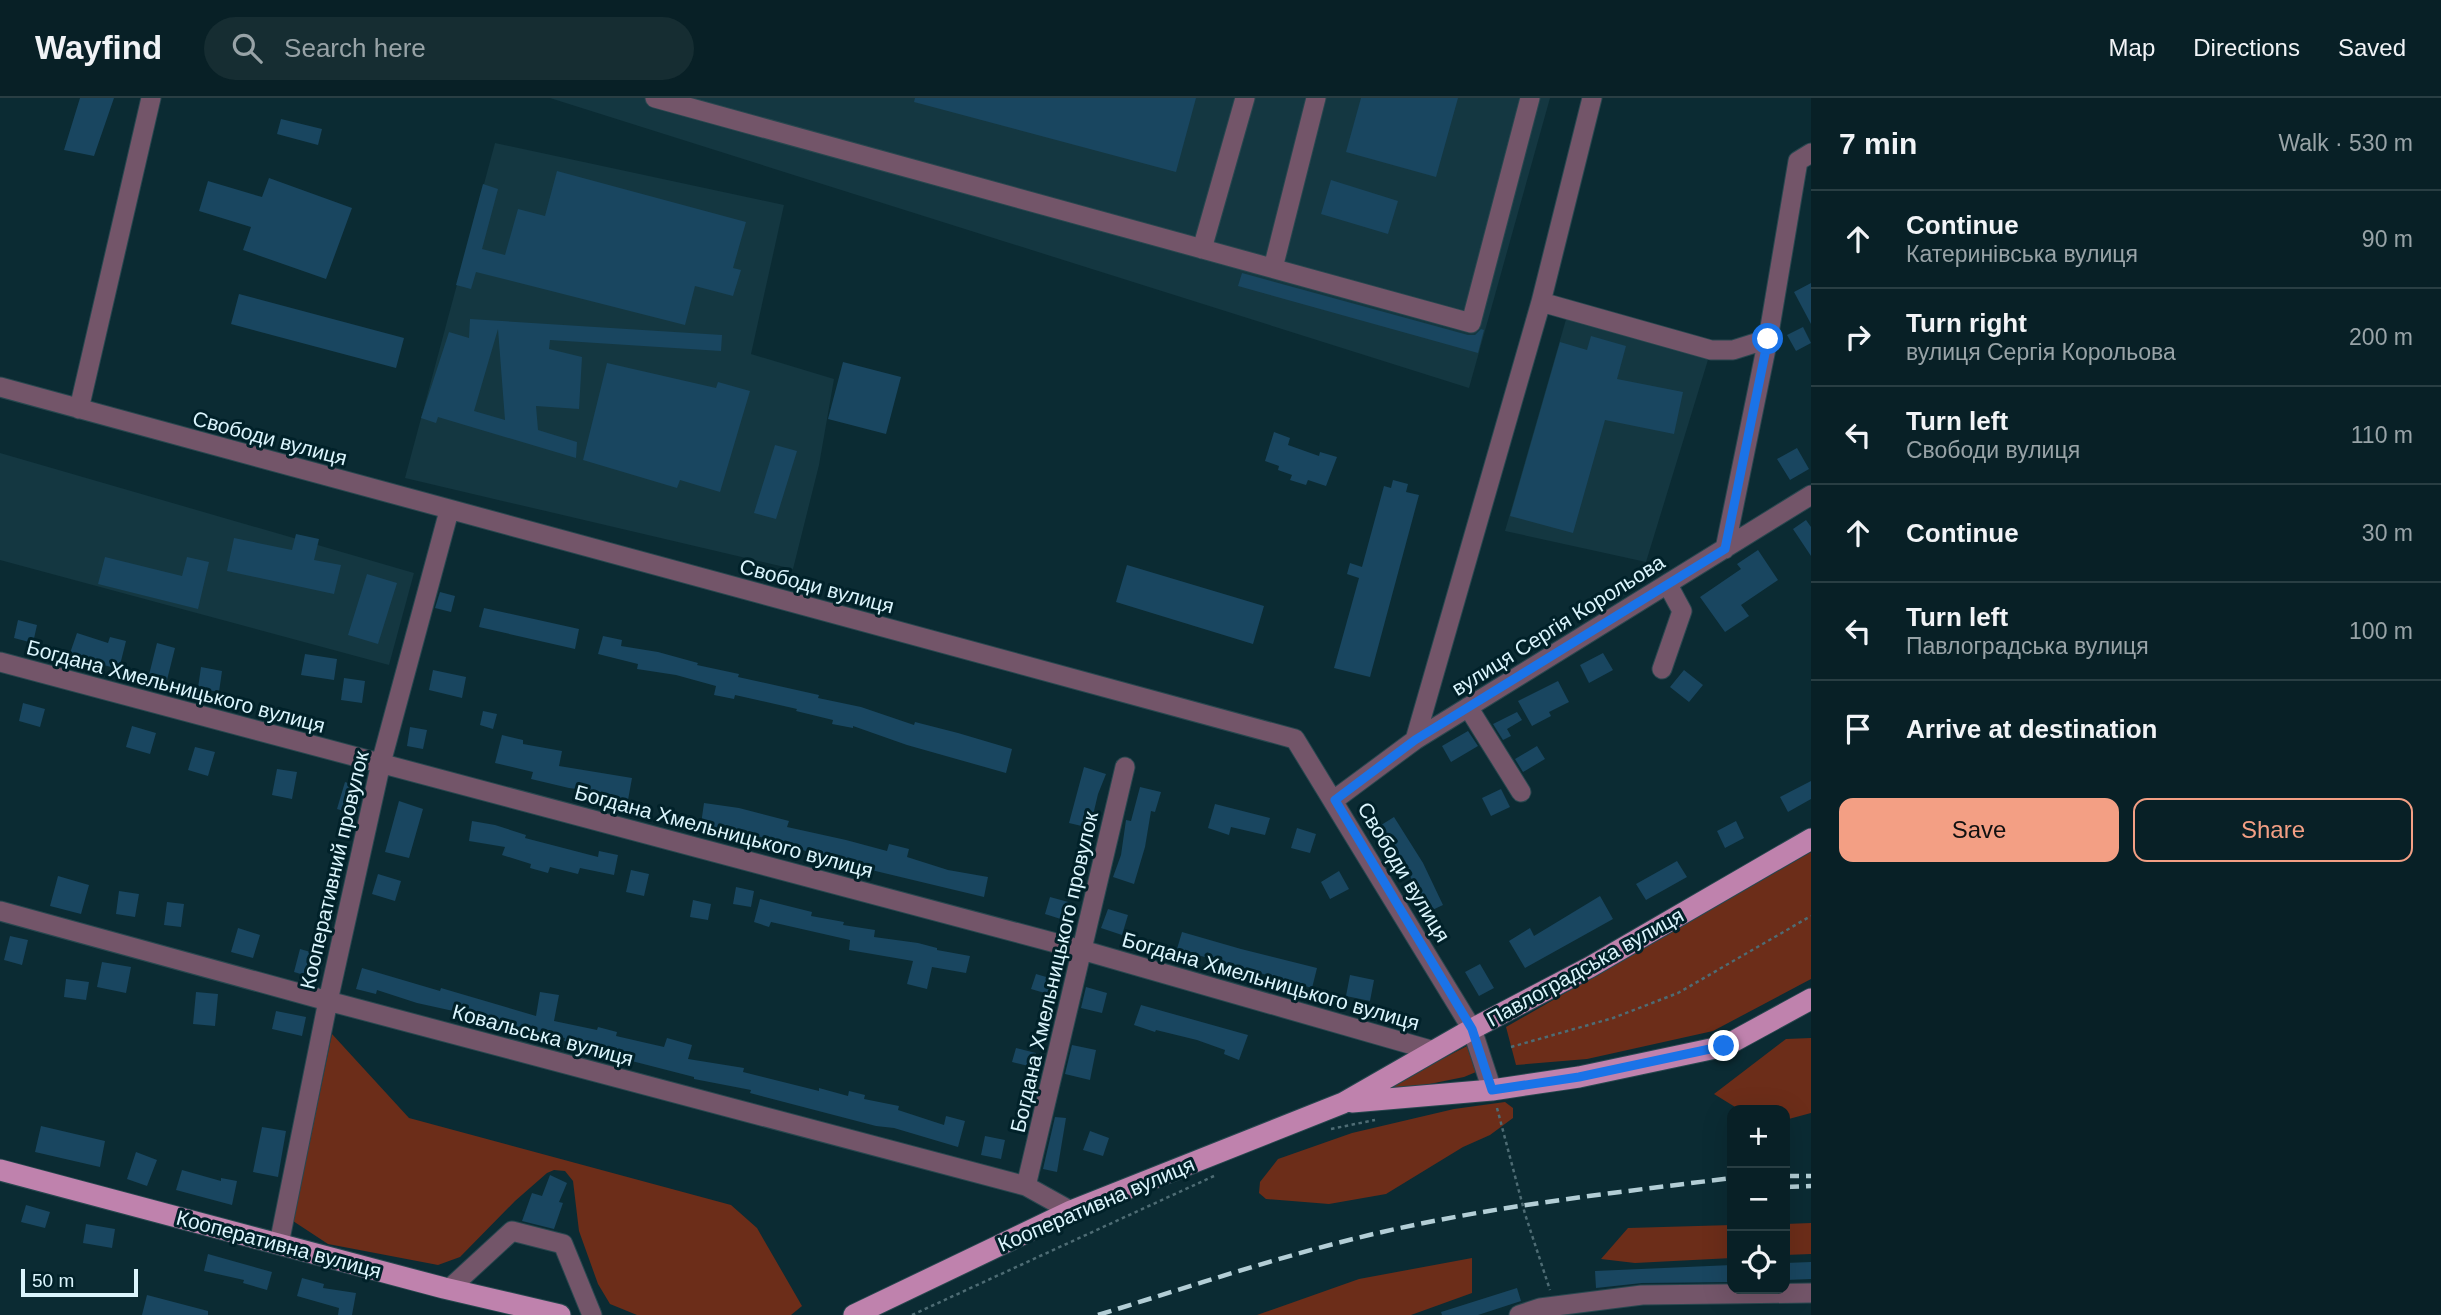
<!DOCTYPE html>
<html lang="en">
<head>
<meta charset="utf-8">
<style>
  body { margin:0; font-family:Arial,sans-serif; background:#162d32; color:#f1f3f6 }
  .controls { position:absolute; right:21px; bottom:21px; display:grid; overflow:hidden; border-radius:14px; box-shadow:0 7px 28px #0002 }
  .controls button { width:63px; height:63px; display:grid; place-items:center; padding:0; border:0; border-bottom:2px solid #293e43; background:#082026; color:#f1f3f6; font:35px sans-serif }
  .scale { position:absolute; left:21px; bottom:18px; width:117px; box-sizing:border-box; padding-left:7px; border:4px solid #dbf5fd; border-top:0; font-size:19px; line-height:24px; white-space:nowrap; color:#dbf5fd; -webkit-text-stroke:5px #012129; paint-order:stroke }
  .stop { position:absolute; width:21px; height:21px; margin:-16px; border:5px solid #1a73e8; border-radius:50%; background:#fff }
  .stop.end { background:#1a73e8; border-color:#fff; box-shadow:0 2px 7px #0008 }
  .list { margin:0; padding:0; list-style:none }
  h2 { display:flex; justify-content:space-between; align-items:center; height:91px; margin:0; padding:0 28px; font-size:30px }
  h2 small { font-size:23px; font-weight:400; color:#98a3a7 }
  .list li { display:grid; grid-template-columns:46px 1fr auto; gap:21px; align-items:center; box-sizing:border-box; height:98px; padding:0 28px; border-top:2px solid #293e43 }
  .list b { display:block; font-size:26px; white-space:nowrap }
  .list p { margin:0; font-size:23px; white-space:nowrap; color:#98a3a7 }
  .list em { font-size:23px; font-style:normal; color:#98a3a7 }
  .actions { display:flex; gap:14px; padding:21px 28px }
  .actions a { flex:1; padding:16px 0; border:2px solid #f39f84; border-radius:14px; text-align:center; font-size:24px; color:#f39f84 }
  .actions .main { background:#f39f84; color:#111 }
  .icon { flex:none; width:38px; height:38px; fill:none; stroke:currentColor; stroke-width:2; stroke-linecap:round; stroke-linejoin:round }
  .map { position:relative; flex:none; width:1811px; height:1217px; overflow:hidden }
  header { display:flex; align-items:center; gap:42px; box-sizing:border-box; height:98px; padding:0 35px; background:#082026; border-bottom:2px solid #293e43 }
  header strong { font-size:33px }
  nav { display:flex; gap:38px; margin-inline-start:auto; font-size:24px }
  .search { width:490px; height:63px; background:#162d32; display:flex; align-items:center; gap:18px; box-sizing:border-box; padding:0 24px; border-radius:38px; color:#98a3a7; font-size:26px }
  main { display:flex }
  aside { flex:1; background:#082026 }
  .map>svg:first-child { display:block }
</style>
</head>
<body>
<header>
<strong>Wayfind</strong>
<div class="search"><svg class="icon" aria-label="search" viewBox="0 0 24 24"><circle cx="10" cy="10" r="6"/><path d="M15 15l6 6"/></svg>Search here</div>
<nav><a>Map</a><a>Directions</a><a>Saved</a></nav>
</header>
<main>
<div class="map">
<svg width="1811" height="1217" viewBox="0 0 1811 1217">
  <rect width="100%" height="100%" fill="#0b2b33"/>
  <path fill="#143741" d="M550,0H1550L1469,290Z
    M495,45L784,107L751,256L834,281L819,367L793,471L405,380Z
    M1569,211L1711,252L1646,464L1505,433Z
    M0,355L414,475L389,567L0,462Z"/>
  <path fill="#6c2d19" d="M1811,754V881L1713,933L1587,961L1516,967L1506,929Z
    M332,936L409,1020L731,1107L757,1130L802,1208L791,1217H637L610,1206L598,1186L579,1133L573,1083L565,1073L554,1072L547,1075L515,1103L460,1159L438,1167L328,1146L293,1123Z
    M1811,940V1015L1785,1022V1012H1740L1714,996L1786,941Z
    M1467,948L1476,974L1464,979L1395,993L1394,986Z
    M1505,1004L1513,1010V1020L1490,1037L1463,1049L1386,1096L1329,1106L1266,1101L1259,1095L1260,1084L1278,1061L1352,1035L1454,1011Z
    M1811,1125V1156L1785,1157V1126Z
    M1732,1127V1160L1635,1165L1601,1161L1628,1130Z
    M1472,1160V1195L1411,1217H1257L1359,1181Z"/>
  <path fill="#194660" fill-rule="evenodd" d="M80,0H114L94,58L64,52Z
    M915,0H1196L1176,74L914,4Z
    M1361,0H1458L1436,79L1346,54Z
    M281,21L322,31L318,47L277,36Z
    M557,73L746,124L733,170L741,172L733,198L695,188L685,227L476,174L471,191L456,187L483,86L498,91L482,151L505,157L518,111L545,118Z
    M269,80L352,110L326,181L243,152L251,129L199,113L208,83L262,99Z
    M1331,82L1398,103L1388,136L1321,116Z
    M1242,175L1468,237H1475L1481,231L1484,232L1478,255L1238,188Z
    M1811,185V226L1794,194Z
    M239,196L404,240L396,270L231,226Z
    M470,221L722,237L721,253L550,242L549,251L582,259L579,311L536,308L538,332L577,344L576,360L438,319L436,325L421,320L449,234L469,240ZM498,231L505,322L474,313Z
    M1803,229L1811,245L1796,253L1787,237Z
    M1591,238L1626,248L1617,281L1683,294L1674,336L1605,322L1573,435L1510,418L1560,244L1587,252Z
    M843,264L901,279L886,336L828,321Z
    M607,265L716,290L718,284L750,293L720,394L680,382L677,390L583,362Z
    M1274,334L1290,340L1288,347L1319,358L1320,354L1337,359L1326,388L1308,382L1306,387L1290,382L1292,377L1278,372L1279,368L1265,363Z
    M775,347L797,353L776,421L754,415Z
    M1797,350L1809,371L1790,382L1777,361Z
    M1393,382L1408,386L1406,394L1419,397L1370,579L1334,570L1359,480L1347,476L1350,465L1362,469L1384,388L1391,390Z
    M1806,422L1811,429V458L1793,431Z
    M296,436L319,441L314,462L341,467L334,496L227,473L234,440L292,452Z
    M1758,452L1778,482L1741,507L1749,518L1725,534L1700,499L1741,471L1737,466Z
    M105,459L182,478L187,459L209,464L198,511L98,486Z
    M1127,467L1264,508L1253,546L1116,504Z
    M367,476L397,485L378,546L348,537Z
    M440,494L455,498L451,514L435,510Z
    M484,510L579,531L575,551L479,529Z
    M18,522L37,527L33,545L14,540Z
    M77,535L108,545L110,539L126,543L119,571L69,558Z
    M603,538L622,542L621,548L658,554L698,565L697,567L739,576L738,579L819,597L818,600L861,609L914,627L915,624L958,635L1012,651L1006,675L907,647L853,628V630L832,626L833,622L796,613L797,611L735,597L734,601L714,597L716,588L676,577L637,571L638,566L598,556Z
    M157,545L175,550L167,582L149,577Z
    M1603,555L1613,572L1589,585L1580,567Z
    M305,556L337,561L334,582L301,577Z
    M201,569L222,573L219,594L198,590Z
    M433,572L466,579L462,600L429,592Z
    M1684,572L1703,587L1689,604L1670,589Z
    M344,580L365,583L362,605L341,602Z
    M1558,583L1569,604L1549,614L1551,618L1532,628L1518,603Z
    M23,605L45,611L40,629L19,623Z
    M483,613L497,616L493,631L480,627Z
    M1517,614L1522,622L1507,631L1511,638L1503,642L1493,626Z
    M132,628L156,635L150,656L126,649Z
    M410,629L427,632L423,651L407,648Z
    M1468,633L1478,648L1451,664L1442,648Z
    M502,637L523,642V646L562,653L559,668L632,680L628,702L607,699L608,695L569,690L531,681L533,674L495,665Z
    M1537,648L1545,661L1523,674L1515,661Z
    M195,649L215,654L208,678L188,672Z
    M1084,669L1106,676L1098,696L1090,730L1069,725Z
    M277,671L297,674L292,701L272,697Z
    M1811,683V701L1788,714L1780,699Z
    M345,684L363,690L357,717L337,711Z
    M1140,689L1161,694L1155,714L1151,713L1145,749L1134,786L1113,779L1121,757L1126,722L1131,723Z
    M1501,691L1510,709L1491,718L1482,700Z
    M399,703L423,711L409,760L385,754Z
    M704,705L739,710L789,723L787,729L846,742L887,753L889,746L909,751L907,759L948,772L988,779L984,799L863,770L841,764L842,760L781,748L764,743L765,740L701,726Z
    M1215,706L1270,720L1265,737L1231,729L1229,737L1208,730Z
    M1394,719L1423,765L1443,807L1428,814L1408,774L1406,775L1378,729Z
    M472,723L495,727L526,737L525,740L598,759L599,753L618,757L614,777L580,770L578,776L550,769L548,775L530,770L531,766L502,757L505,749L469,743Z
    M1736,723L1744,740L1725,750L1717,733Z
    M1297,730L1316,736L1310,755L1291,750Z
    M1677,763L1687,779L1646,802L1636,786Z
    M631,772L649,776L644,798L626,794Z
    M1339,773L1349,791L1330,801L1321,784Z
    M378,776L401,783L395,803L372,796Z
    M58,778L89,787L81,816L50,808Z
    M736,789L754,793L751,809L733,806Z
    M119,793L139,796L135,819L116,816Z
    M1600,798L1613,821L1525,870L1509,843L1530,830L1534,838Z
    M1050,799L1072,805L1067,823L1045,816Z
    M760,801L812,814L811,818L844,824L843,827L875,832L874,839L918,845L937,850V852L970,858L966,875L932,869L927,891L907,886L913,863L849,852L850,842L771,824L769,829L754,824Z
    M693,802L711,806L708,822L690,819Z
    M167,804L184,806L181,829L164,827Z
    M1108,811L1128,817L1122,837L1101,830Z
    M238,830L260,837L253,860L231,854Z
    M1182,834L1241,851L1317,870L1312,890L1177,851Z
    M10,838L28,842L22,867L4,862Z
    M300,851L321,857L314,880L294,874Z
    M102,864L131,869L126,895L97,889Z
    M1480,866L1494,890L1479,898L1465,874Z
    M362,870L440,893L441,890L458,895L536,918L540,894L559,897L554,923L597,932L598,929L617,934L616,938L664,949L667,940L692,947L688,961L744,970L743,974L819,993V990L848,998L849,993L865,997L864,1001L899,1008L898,1012L944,1027L946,1018L965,1023L958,1049L894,1030L876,1028L750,995L751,992L694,981V979L624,961V958L586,947L564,943L565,940L518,932L483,921L482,924L466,920L467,916L417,905L377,892L376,896L356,891Z
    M1036,876L1053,881L1048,896L1031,891Z
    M1350,877L1374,882L1370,903L1346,898Z
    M66,881L89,884L86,902L64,899Z
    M1086,889L1107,895L1102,915L1081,910Z
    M196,894L218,896L215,928L193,926Z
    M1141,907L1248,937L1239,962L1224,956L1225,952L1197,942L1156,932L1155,934L1134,927Z
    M276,913L306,919L302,938L272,931Z
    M1072,947L1096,952L1090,982L1065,976Z
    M1016,950L1036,955L1033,969L1012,964Z
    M1055,1019L1066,1020L1057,1074L1043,1071Z
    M41,1028L105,1043L100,1069L35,1054Z
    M262,1029L286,1033L278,1079L253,1074Z
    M1090,1033L1109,1040L1103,1058L1083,1052Z
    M985,1038L1005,1042L1001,1061L981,1057Z
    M136,1054L157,1062L147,1088L127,1081Z
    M182,1072L221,1083V1080L237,1083L232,1107L176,1092Z
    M550,1077L567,1085L559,1104L563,1105L554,1131L522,1123L532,1095L542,1098Z
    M26,1107L50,1114L45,1130L21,1124Z
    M86,1126L115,1131L112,1150L83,1145Z
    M208,1156L272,1174L267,1192L243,1185L244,1182L204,1173Z
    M1811,1164V1181L1785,1182V1165Z
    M1732,1167V1184L1642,1185L1596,1190L1595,1173Z
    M302,1180L324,1186L323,1190L356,1195L352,1217H338L339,1210L297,1198Z
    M1517,1190L1521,1203L1478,1217H1442L1441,1214Z
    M147,1197L208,1213V1217H142Z"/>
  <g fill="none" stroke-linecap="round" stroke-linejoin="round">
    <defs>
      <path id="minor" d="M655,0L1471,225L1530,0
        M1592,0L1541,204L1711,252H1733L1768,241
        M1202,151L1245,0
        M1273,170L1316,0
        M0,289L1295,641L1472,931L1492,992
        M79,311L151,0
        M1725,451L1768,241L1798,63L1811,55
        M0,564L1082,852L1434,953
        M1662,571L1682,513L1668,487
        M1468,609L1521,694
        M1415,642L1541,204
        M1334,702L1415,642L1811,397
        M0,813L328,903L1026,1088L1071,1113
        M1026,1088L1125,669
        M279,1146L328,903L381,665L449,413
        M449,1191L512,1133L563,1146L592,1217
        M1519,1217L1540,1210L1642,1197L1811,1195"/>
      <path id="major" d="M1352,1004L1492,992L1579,979L1725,948L1811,901
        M0,1072L444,1190L560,1217
        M854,1217L1071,1113L1343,1005L1472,931L1590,869L1811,741"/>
    </defs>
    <use href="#minor" stroke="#28474f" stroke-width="21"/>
    <use href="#major" stroke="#28474f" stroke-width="23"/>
    <path stroke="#4e6c74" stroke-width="2.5" stroke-dasharray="3.5 3.5" stroke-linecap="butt" d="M1511,949L1613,920L1678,895L1811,818
      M1497,1010L1525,1116L1550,1192
      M1331,1031L1375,1022
      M912,1217L1214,1078"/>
    <use href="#minor" stroke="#735569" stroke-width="19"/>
    <use href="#major" stroke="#bf82ad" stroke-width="21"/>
    <path stroke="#b3ced6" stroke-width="4.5" stroke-dasharray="14 7" stroke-linecap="butt" d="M1785,1078H1811
      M1785,1089L1811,1088
      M1098,1217C1198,1186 1298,1152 1400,1130C1510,1106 1621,1094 1732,1080"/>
  </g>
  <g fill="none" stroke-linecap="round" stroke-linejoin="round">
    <path stroke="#1a73e8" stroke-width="9" d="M1724,948L1579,979L1492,992L1472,931L1335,702L1415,642L1725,451L1768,241"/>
  </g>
  <g text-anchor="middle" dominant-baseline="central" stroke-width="6" stroke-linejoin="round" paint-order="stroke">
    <g font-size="21" fill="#dbf5fd" stroke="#012129">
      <text transform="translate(270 340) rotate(15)">Свободи вулиця</text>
      <text transform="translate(817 488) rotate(15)">Свободи вулиця</text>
      <text transform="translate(1558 527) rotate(-32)">вулиця Сергія Корольова</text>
      <text transform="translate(176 588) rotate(15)">Богдана Хмельницького вулиця</text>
      <text transform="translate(724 733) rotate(15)">Богдана Хмельницького вулиця</text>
      <text transform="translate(334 772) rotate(-77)">Кооперативний провулок</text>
      <text transform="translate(1404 774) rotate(59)">Свободи вулиця</text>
      <text transform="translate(1585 869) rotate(-29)">Павлоградська вулиця</text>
      <text transform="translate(1054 874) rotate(-77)">Богдана Хмельницького провулок</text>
      <text transform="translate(1271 883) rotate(16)">Богдана Хмельницького вулиця</text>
      <text transform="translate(543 937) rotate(15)">Ковальська вулиця</text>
      <text transform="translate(1096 1106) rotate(-23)">Кооперативна вулиця</text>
      <text transform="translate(279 1146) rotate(15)">Кооперативна вулиця</text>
    </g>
  </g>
</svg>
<div class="controls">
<button>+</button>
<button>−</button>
<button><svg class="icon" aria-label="locate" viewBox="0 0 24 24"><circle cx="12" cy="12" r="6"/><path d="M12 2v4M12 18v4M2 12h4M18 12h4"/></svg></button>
</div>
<div class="scale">50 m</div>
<div class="stop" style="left:1768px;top:241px"></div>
<div class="stop end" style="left:1724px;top:948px"></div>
</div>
<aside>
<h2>7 min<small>Walk · 530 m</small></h2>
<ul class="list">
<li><svg class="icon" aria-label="ahead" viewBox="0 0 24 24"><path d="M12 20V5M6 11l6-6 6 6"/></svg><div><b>Continue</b><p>Катеринівська вулиця</p></div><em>90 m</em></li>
<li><svg class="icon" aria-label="right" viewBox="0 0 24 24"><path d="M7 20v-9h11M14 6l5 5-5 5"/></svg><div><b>Turn right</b><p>вулиця Сергія Корольова</p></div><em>200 m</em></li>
<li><svg class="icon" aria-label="left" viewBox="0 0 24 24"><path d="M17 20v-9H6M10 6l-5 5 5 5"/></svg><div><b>Turn left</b><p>Свободи вулиця</p></div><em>110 m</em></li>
<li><svg class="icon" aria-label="ahead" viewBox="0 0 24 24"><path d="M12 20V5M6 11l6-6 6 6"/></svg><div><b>Continue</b></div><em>30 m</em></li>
<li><svg class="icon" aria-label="left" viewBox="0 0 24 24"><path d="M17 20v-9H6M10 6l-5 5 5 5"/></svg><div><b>Turn left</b><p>Павлоградська вулиця</p></div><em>100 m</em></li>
<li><svg class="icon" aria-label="arrive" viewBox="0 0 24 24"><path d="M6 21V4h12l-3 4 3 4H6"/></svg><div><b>Arrive at destination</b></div></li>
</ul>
<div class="actions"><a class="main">Save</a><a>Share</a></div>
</aside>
</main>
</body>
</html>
